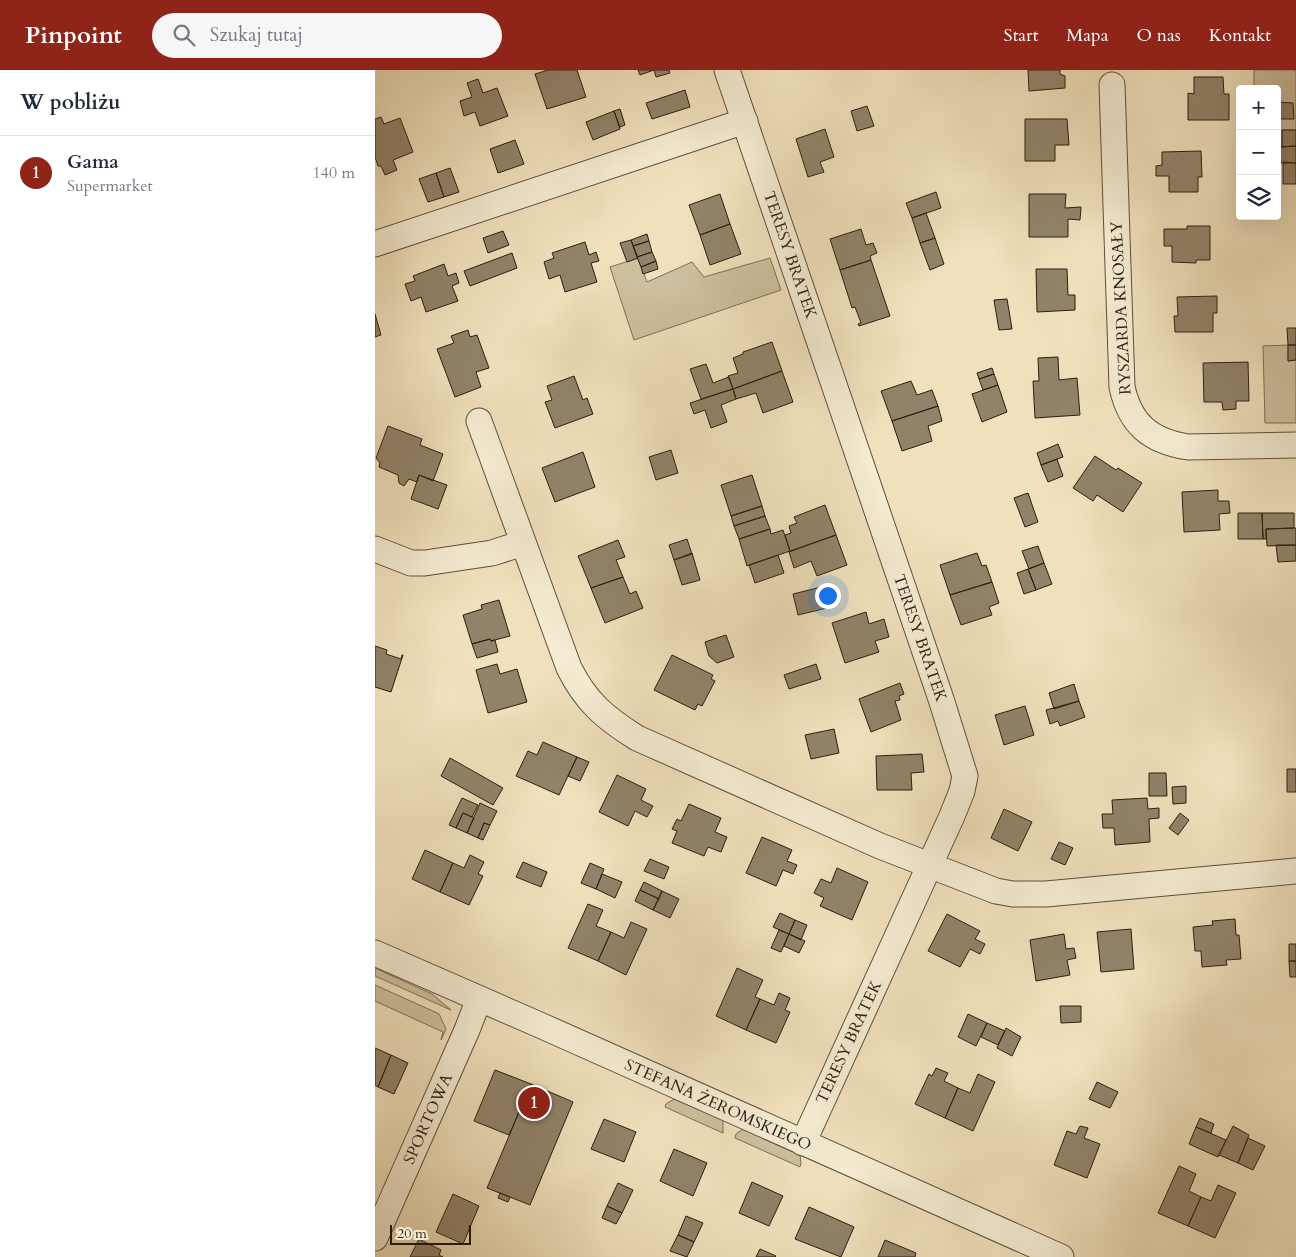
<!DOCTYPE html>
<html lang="pl">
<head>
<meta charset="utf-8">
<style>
  body { margin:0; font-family:Cardo,serif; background:#f6f6f7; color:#1f2937 }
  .controls { position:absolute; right:15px; top:15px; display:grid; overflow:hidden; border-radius:5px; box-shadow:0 5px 20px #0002 }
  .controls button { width:45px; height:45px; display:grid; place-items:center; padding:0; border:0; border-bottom:1px solid #e0e1e3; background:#fff; color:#1f2937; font:25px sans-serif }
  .scale { position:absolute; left:15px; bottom:12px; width:81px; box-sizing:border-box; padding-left:5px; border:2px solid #2a1e10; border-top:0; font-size:14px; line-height:18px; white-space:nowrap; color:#2a1e10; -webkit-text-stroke:4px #f5ecd3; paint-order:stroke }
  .you { position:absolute; left:452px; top:525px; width:18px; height:18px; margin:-12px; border:4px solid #fff; border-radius:50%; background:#1a73e8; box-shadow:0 0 0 8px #1a73e833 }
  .badge { display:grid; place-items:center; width:32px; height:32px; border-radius:50%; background:#8f2418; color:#fff; font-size:16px; font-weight:700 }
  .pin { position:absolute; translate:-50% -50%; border:2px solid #fff; box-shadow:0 1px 5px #0006 }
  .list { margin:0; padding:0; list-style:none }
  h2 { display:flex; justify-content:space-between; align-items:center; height:65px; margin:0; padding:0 20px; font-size:21px }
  h2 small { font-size:16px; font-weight:400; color:#747a83 }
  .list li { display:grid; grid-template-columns:32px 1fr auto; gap:15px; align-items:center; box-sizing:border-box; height:75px; padding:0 20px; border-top:1px solid #e0e1e3 }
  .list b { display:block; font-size:19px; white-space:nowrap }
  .list p { margin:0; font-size:16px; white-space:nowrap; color:#747a83 }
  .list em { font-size:16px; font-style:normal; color:#747a83 }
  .icon { flex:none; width:28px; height:28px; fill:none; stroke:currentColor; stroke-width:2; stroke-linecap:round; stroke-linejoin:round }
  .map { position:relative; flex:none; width:921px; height:1187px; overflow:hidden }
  header { display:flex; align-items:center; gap:30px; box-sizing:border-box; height:70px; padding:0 25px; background:#8f2418; color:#fff }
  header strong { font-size:24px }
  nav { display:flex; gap:28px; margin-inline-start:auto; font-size:18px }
  .search { width:350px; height:45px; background:#f6f6f7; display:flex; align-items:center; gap:12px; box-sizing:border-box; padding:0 18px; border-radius:28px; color:#747a83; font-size:19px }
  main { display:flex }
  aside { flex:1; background:#fff }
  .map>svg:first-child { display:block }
</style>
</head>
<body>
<header>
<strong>Pinpoint</strong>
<div class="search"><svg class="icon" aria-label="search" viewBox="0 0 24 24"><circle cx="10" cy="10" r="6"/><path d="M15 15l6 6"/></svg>Szukaj tutaj</div>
<nav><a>Start</a><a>Mapa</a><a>O nas</a><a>Kontakt</a></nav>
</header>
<main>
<aside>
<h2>W pobliżu<small></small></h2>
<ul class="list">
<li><span class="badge">1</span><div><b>Gama</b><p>Supermarket</p></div><em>140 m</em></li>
</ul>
</aside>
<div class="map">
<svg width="921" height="1187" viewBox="0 0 921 1187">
  <rect width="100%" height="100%" fill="#f0e1bc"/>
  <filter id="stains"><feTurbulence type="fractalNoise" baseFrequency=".004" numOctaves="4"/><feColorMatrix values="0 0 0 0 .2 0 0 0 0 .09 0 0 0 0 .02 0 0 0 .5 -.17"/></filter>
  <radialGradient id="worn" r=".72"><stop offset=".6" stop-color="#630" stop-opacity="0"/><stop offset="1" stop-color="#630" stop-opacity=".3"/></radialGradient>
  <path fill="#cec09f" stroke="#7c6f58" d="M879,0H921V60H907V77H902V19H879Z
    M263,188L272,212L317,192L329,207L395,188L406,220L259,270L235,197Z
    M913,275V291L921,290V353H890L888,276Z
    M0,898L57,924L76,940L0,906Z
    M0,915L60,942L64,944L71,959L66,970L68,962L0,931Z
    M299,1029L348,1050V1063L290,1037L291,1034Z
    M368,1059L425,1085L426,1093L425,1097L360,1068L361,1064Z"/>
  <path fill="#918369" stroke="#2a1e10" d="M173,0H202L211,27L172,39L160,4Z
    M263,0H294L295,3L281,7L279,0L265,5Z
    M653,0H685V4L690,6V18L654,21Z
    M819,7H848L849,24H854V50H813V23L819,24Z
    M103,9L108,23L122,18L133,46L105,56L100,42L89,46L85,31L97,27L92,13Z
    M310,20L315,37L277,49L271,33Z
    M902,32L918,33L919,49H902Z
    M492,36L499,56L482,61L476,41Z
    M245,39L250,55L245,57L239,41Z
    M239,41L245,59L218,70L211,52Z
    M6,47L9,54L25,48L38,82L18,90L22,100L10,105L6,96H3L0,87V49Z
    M650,49H692L694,75H680V91H650Z
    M450,59L459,87L445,92L449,102L433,107L421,69Z
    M907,60H921V76L907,77Z
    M140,70L149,94L123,103L115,79Z
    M921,76V93H902V77Z
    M826,81L827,107H823V122H794V106H781V96L787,95V82Z
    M908,92L921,93V114H908Z
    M75,98L84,122L69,127L61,103Z
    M61,103L69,127L53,132L44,109Z
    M561,122L566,138L537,148L531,133Z
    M345,124L355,154L325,165L314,135Z
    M654,124H691L690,138L706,137L705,150L693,149V167H654Z
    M551,143L560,168L545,173L537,148Z
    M355,154L366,184L335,195L325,165Z
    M812,156H835V190H821V193L797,192V176H789V159H812Z
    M486,159L491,175L498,173L502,183L495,186L496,190L465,200L455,169Z
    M128,161L134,175L113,183L108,168Z
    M272,164L274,171L258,176L256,170Z
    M560,168L569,194L555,200L545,173Z
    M256,170L263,188L252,192L245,173Z
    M274,171L277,182L262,187L258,176Z
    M210,172L214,185L221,182L224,191L216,193L222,212L190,222L185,205L174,209L169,192L179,188L177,183Z
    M277,182L281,191L266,197L262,187Z
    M137,183L142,198L95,216L89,201Z
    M496,190L515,246L484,256L483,254L486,253L480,237L477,238L465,200Z
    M281,191L283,199L268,204L266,197Z
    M69,194L73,206L81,203L84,213L77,216L83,231L51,242L46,227L36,231L30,214L40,211L38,206Z
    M661,199H692L693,225H700V240L662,242Z
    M842,226V243H838V262H800L799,246H803L802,227Z
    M632,229L637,259L624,260L619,230Z
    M0,244L6,265L0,267Z
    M912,258H921V275H913Z
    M93,260L95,267L102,265L114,298L101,302L106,317L80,327L62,279L79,273L76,266Z
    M397,272L407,301L358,319L353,306L363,303L358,288L368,284V282Z
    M913,275H921V290L913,291Z
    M683,287L684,310L702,308L705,345L660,348L658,311H664L663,288Z
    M873,292L874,331H861V339L848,340L847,332H829L828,293Z
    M331,294L338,313L354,307L358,319L326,329L315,299Z
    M617,298L619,304L604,309L602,303Z
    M407,301L418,332L388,343L381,323L361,329L358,319Z
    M619,304L623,315L608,320L604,309Z
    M199,306L208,330L212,328L218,344L180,358L170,332L177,330L172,316Z
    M536,311L542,325L557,320L563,336L517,351L506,321Z
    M623,315L632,342L607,352L597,324Z
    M358,319L361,329L346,335L352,352L336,358L330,340L319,344L315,333Z
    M563,336L567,351L553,356L557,371L527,381L517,351Z
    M13,356L47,369L45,375L68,384L58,411L44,405L42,412L34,409L29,416L24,413L23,405L4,397L5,393L1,388Z
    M683,374L688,387L666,395L662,383Z
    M296,380L303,403L281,410L274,387Z
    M208,382L220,417L180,432L167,398Z
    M720,386L741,400L743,398L767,413L748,442L722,425L718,431L698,418Z
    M682,389L688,406L673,412L666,395Z
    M44,405L72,415L63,439L36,429Z
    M377,405L387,436L356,446L346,415Z
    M843,420V431H854L855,443L844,444L845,460L809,462L807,422Z
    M653,423L663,452L650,457L639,428Z
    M450,435L461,465L415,481L410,465L416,463L414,456L422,453L419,447Z
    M387,436L390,446L359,456L356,446Z
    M863,443H887L888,469H863Z
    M887,443H919V458L891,459V469H888Z
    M390,446L395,459L364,469L359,456Z
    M919,458H921V475L892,476L891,459Z
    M395,459L396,464L408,460L415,481L372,496L364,469Z
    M461,465L472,495L442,506L436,491L419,498L414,482Z
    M312,469L317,484L299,490L294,475Z
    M243,470L250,487L241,490L248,507L216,518L203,486Z
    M901,475H921V491L903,492Z
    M663,476L669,493L654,499L647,481Z
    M317,483L325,510L307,515L299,490Z
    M602,483L607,496L611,495L617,512L575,525L565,495Z
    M403,485L409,503L380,513L374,495Z
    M669,493L677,514L661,520L653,499Z
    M653,499L661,520L649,524L642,503Z
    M248,507L255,524L261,521L268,538L230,553L216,518Z
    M617,512L624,533L614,537L617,545L586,555L575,525Z
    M446,517L452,538L423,545L418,524Z
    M124,530L135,566L116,571L115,569L97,574L88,545L107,539L106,535Z
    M491,542L494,554L509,549L514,567L500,571L504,582L470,593L457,553Z
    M351,565L359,587L342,593L334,586L330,572Z
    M115,569L116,571L120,570L123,582L102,588L97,574Z
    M0,576L12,580L11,584L26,589L27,585H28L16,622L0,617Z
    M297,585L338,605L336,609L340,611L327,636L323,634L320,640L279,620Z
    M122,594L125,604L142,599L152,632L113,643L101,600Z
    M441,594L446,609L414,619L409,605Z
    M525,613L529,624L524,626L525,630L520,631L526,650L496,662L484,629Z
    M699,614L704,631L679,639L674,623Z
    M704,631L710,647L685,656L683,651L675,654L671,640Z
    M650,636L659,665L629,675L620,645Z
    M459,659L464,683L436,689L430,665Z
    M168,672L202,687L184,725L141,706L153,681L162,685Z
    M547,684L549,702L536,703L537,720H502L501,686Z
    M202,687L214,692L205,711L193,706Z
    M75,688L128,718L118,735L66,706Z
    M912,699H921V722H912Z
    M774,703H791L792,726H774Z
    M242,705L271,719L266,730L278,736L272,747L260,741L253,756L224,742Z
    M811,716V733L798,734L797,717Z
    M87,728L103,735L97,747L88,743L81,758L74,755Z
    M772,728L773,739L784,738V748L774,749L775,772L740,775L739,758H728L727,744H738L737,730Z
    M105,733L122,741L115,755L109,753L103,768L92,763Z
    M314,734L346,748L340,762L352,767L346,782L333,777L329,786L297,773L302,761L297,759L302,749L306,751Z
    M629,739L657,752L643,781L616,768Z
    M88,743L99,748L92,763L81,758Z
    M805,743L814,750L803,765L794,758Z
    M109,753L115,755L108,770L103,768Z
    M387,767L417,780L412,791L422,795L418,804L408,800L401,816L371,803Z
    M684,772L698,778L690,795L676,789Z
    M50,780L78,793L65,822L37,809Z
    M95,785L109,792L103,804L108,806L94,835L65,822L78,793L89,798Z
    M275,789L294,797L289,809L269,801Z
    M148,792L172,802L166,817L141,807Z
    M215,793L229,799L221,819L206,813Z
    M462,798L493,812L477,850L445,836L449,828L439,823L446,809L456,813Z
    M227,804L247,812L240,828L221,819Z
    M269,812L287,821L284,829L265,820Z
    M265,820L284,829L278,840L260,831Z
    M287,821L304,829L295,848L278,840Z
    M213,834L228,840L221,856L236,862L223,891L193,878Z
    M405,843L420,850L414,864L398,857Z
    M572,844L605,861L600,869L610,874L605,884L595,879L585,897L553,881Z
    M860,849L861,865H864L866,889L851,890L852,895L827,897L826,881H820L818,857L838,855L837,851Z
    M420,850L432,855L426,870L414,864Z
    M256,852L272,859L251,905L223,891L236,862L249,868Z
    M756,859L759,899L726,902L722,862Z
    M404,860L414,864L406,882L396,878Z
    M414,864L430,871L424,883L409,876Z
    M689,864L691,879L699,878L701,888L692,890L695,905L661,911L655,870Z
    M914,874H921V891H914Z
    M914,891H921V907H915Z
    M362,898L388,910L380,927L385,929L371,960L341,946Z
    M404,923L415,928L410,940L415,942L401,973L371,960L385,929L399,935Z
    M685,936H706V952L686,953Z
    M593,944L612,953L601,976L583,967Z
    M612,953L630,961L623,975L606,967Z
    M631,958L646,967L637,986L622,978Z
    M0,978L16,985L3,1017L0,1015Z
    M16,985L33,993L19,1024L3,1017Z
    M561,998L573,1003L569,1011L583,1018L570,1048L540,1034L554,1004L557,1006Z
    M120,1000L156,1014L134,1065L99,1051Z
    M603,1004L620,1012L598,1061L570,1048L583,1018L595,1023Z
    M722,1012L743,1022L735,1038L714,1029Z
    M156,1014L198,1032L155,1135L112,1118Z
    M825,1048L839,1054L836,1063L821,1057Z
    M229,1049L261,1062L249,1092L216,1079Z
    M705,1056L713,1058L709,1068L725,1074L712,1108L679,1095L692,1061L701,1064Z
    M858,1056L874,1065L863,1093L844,1085Z
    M821,1057L851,1070L843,1087L814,1074Z
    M873,1068L890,1076L878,1100L863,1093Z
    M299,1079L332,1093L318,1126L285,1111Z
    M804,1096L821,1104L814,1121L826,1127L813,1156L783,1143Z
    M377,1112L408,1126L394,1156L364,1143Z
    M243,1113L258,1120L247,1143L232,1136Z
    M843,1115L861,1123L840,1168L813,1156L826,1127L836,1131Z
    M125,1123L135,1127L133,1132L123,1128Z
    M78,1124L104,1136L88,1174L61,1162Z
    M232,1136L247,1143L241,1154L227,1148Z
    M434,1137L479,1157L466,1187L420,1169Z
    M311,1146L328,1153L319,1172L303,1165Z
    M303,1165L319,1172L312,1187L295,1181Z
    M44,1169L66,1180L64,1185L68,1187H35Z
    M510,1170L541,1183L540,1187H503Z
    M385,1179L401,1186L400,1187H381Z"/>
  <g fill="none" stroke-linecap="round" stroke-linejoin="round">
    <defs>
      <path id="street" d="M352,0L566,629L590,706L587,721L577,746L428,1073
        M737,15L747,317C755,354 775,371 813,377L921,375
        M0,174L370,51
        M104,351L194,598C211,632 230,648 262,668L505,776L621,821L638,824H671L921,801
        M0,479L36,493H50L117,483L148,473
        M0,883L167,956L686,1187
        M0,1168L92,960L104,929"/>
    </defs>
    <use href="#street" stroke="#5c4f3b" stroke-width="27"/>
    <use href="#street" stroke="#f5ecd3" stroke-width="25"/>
  </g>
  <g text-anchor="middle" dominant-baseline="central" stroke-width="4" stroke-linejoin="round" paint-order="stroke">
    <g font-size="16" fill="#2a1e10" stroke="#f5ecd3">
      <text transform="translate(415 185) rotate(71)">TERESY BRATEK</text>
      <text transform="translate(746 238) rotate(-93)">RYSZARDA KNOSAŁY</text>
      <text transform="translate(545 568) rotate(71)">TERESY BRATEK</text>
      <text transform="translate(474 972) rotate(-65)">TERESY BRATEK</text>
      <text transform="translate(343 1035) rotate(24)">STEFANA ŻEROMSKIEGO</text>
      <text transform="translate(53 1049) rotate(-66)">SPORTOWA</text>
    </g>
  </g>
  <rect width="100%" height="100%" filter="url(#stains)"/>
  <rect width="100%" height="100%" fill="url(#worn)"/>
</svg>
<div class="controls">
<button>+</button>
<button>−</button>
<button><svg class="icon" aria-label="layers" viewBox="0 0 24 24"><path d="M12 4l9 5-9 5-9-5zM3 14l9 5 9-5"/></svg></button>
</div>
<div class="scale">20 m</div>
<div class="you"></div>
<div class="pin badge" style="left:159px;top:1033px">1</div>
</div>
</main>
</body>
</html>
